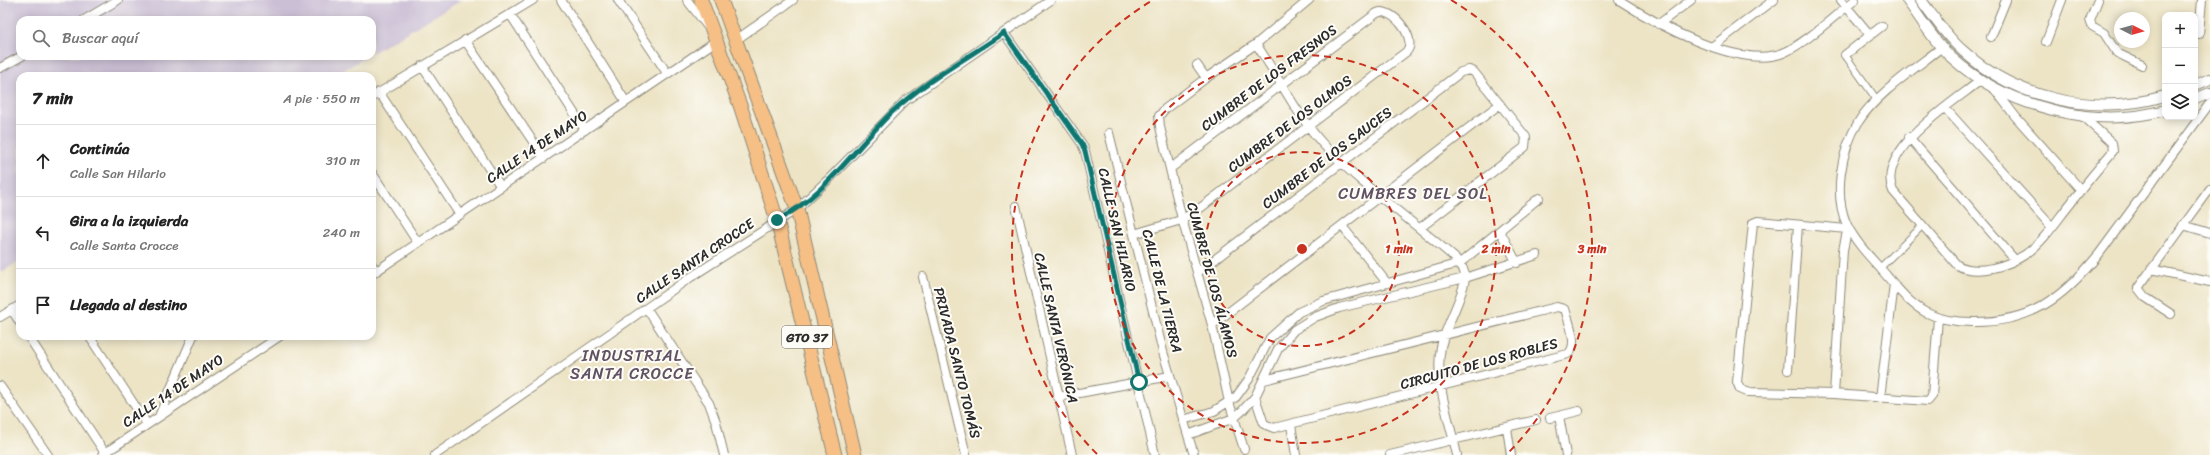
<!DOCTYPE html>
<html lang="es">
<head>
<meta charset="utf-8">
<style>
  body { margin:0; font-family:Sriracha,sans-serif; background:#f6f6f6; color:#222 }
  .controls { position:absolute; right:12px; top:12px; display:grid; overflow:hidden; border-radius:8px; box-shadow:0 2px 10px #0003 }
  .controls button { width:36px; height:36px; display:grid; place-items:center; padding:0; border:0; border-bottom:1px solid #e0e0e0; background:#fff; color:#222; font:20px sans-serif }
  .compass { position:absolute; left:2114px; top:12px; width:36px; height:36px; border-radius:50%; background:#fff; box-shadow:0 2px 10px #0003; rotate:96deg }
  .stop { position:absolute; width:12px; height:12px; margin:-9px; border:3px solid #0f766e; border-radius:50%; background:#fff }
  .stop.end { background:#0f766e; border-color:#fff; box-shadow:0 1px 4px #0008 }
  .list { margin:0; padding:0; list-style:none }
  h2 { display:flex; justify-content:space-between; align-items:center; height:52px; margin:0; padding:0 16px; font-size:17px }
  h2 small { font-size:13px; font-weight:400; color:#767676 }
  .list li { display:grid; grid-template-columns:26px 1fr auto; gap:12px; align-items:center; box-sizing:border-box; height:72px; padding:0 16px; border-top:1px solid #e0e0e0 }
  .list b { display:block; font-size:15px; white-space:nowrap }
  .list p { margin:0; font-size:13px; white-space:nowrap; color:#767676 }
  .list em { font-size:13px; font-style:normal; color:#767676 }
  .icon { flex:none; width:22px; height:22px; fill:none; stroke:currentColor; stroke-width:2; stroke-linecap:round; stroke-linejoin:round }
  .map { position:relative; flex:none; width:2210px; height:455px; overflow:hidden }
  .search { position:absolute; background:#fff; box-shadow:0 2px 10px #0003; left:16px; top:16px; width:360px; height:44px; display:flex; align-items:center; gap:10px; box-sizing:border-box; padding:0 14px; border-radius:12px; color:#767676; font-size:15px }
  .panel { position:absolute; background:#fff; box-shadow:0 2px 10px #0003; left:16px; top:72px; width:360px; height:268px; border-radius:12px }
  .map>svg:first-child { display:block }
</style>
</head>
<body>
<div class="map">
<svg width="2210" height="455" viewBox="0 0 2210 455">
  <rect width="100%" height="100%" fill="#fdfcf7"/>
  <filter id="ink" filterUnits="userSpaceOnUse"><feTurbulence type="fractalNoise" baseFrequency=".025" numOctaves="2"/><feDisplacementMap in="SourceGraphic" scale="8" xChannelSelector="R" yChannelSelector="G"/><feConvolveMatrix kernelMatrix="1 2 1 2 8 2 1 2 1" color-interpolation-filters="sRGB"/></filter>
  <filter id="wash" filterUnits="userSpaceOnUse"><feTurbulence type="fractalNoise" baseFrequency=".012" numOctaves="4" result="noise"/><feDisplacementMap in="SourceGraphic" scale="16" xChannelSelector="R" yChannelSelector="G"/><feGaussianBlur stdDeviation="0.9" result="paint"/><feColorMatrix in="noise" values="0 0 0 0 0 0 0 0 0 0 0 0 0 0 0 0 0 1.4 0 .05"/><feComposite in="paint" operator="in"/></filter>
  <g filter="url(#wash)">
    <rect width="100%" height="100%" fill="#ede4c6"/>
    <path fill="#cbbfd5" d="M0,0H462L372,53V20H20V56H367L334,76H20V261L0,273Z"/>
  </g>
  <g filter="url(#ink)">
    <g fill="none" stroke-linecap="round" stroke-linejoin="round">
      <defs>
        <path id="pedestrian" d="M1845,55L1877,100
          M1880,268L1922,226"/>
        <path id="minor" d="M561,0L626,102
          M618,0L667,73
          M687,0L708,27
          M1619,0C1656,24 1739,70 1783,53C1805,44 1835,15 1855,0
          M1841,0L1870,35
          M2098,0L2090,20L2092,26L2104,33L2117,53L2142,65
          M510,14L585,130
          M84,20L118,0
          M1659,24L1691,0
          M1004,33L1082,144L1085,151L1155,455
          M2199,34L2202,0
          M1991,37L2006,0
          M465,40L544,158
          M736,40L793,0
          M2046,42L2062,0
          M1256,44C1278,76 1296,114 1322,143C1361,186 1412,220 1456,259C1461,264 1465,270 1465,278C1464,295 1445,327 1441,347C1434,382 1450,421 1457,455
          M1713,46L1774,0
          M1942,47C1917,67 1875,95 1859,121C1841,150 1833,194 1847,225C1855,241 1868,255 1880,268C1894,284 1907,302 1925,312C1940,320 1955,322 1972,322C2031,323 2063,298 2099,254L2210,103
          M1845,55L1882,26
          M1197,65L1206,78
          M422,66L501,187
          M0,68L22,56
          M1981,80C1955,101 1875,150 1893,191L1957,265C1977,276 2008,266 2026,254C2044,241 2057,220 2071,203C2084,185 2099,168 2113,151L2112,143L2081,115
          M1993,87L2015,116L2081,190
          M379,92L460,215
          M372,97L533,0
          M1945,108L2052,227
          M1109,133L1163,352L1194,455
          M1909,137L2015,260
          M372,173L418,243
          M1016,206L1072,455
          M2183,225L2210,233
          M1342,226L1387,283
          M1847,229L1758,221L1753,223L1737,382L1740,389L1747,392L1834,394L1928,401L1932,396L1938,318
          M1500,231L1517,263
          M1134,234L1178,221L1195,212L1406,52C1419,40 1392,6 1377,13L1171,168
          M372,265L376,271
          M2151,269L2210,282
          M1197,273L1461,72L1469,70L1474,72L1526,137L1525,147L1420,228
          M372,274L716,41
          M923,277L966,455
          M647,309L709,403L716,422L724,455
          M12,310L20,323
          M2171,314L2145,297L2138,288L2210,189
          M0,317L20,305
          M1212,325L1500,104
          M28,336L105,453
          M89,336L147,424
          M1788,370L1798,225
          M0,386L48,455
          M1834,394L1843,250L1848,227
          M1058,397L1170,376
          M1255,397L1264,424L1274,428L1568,354C1579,345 1569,324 1566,312L1564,309L1557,307L1264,380
          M1880,398L1894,284
          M160,414L193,336
          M1559,416L1566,455
          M1550,418L1579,411
          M1183,420L1214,411L1236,397L1249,379L1270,338L1299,312L1323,301L1460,263L1539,198
          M1291,425L1296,455
          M1507,428L1511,455
          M1188,435L1234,418L1243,410L1255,397L1278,349L1294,330L1315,317L1339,308L1465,278L1537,255
          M1244,449L1229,402L1212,325L1182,219L1160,127L1159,116L1165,109L1206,78L1256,44L1309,0
          M102,455L280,336
          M435,455L691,277L797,209L830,178L905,101L1051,0
          M1390,455L1536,420"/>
        <path id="tertiary" d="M1907,0C1921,19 1934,42 1952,58C2006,107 2094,130 2165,110
          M1921,0C1934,17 1946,36 1962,50C2016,100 2095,116 2165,96
          M2195,85L2210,79
          M2195,99L2210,93"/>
        <path id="primary" d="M701,0L741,108L777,220L835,455
          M721,0L797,209L855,455"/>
      </defs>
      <use href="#pedestrian" stroke="#8c8878" stroke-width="8"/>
      <use href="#minor" stroke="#8c8878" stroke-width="10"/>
      <use href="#tertiary" stroke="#8c8878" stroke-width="12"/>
      <use href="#primary" stroke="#8c8878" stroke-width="15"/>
      <use href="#pedestrian" stroke="#fff" stroke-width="6"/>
      <use href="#minor" stroke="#fff" stroke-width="8"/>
      <use href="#tertiary" stroke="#fff" stroke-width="10"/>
      <use href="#primary" stroke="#f5bf86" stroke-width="13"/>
    </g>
  </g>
  <g fill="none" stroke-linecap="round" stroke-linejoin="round" filter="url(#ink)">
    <path stroke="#0f766e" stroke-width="5" d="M777,220C824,197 855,148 892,112C925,81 967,58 1004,33L1082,144L1085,151L1139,382"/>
  </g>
  <g fill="none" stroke="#c8321e" stroke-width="2" stroke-dasharray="7 5">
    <circle cx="1302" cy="249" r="97"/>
    <circle cx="1302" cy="249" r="194"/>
    <path d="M1097 454A290 290 0 0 1 1153 0M1451 0A290 290 0 0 1 1507 454"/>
  </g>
  <g text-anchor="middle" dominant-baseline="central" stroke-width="4" stroke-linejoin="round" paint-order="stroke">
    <rect fill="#fdfcf7" stroke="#6a6a68" stroke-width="1" x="782" y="326" width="50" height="22" rx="3"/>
    <g font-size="13" font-weight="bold" fill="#2b2b2b">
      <text x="807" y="337">GTO 37</text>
    </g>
    <g font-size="14" fill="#2b2b2b" stroke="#fdfcf7">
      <text transform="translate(1269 78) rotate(-37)">CUMBRE DE LOS FRESNOS</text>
      <text transform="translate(1290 124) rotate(-37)">CUMBRE DE LOS OLMOS</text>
      <text transform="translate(537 147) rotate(-34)">CALLE 14 DE MAYO</text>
      <text transform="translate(1327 158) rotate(-37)">CUMBRE DE LOS SAUCES</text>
      <text transform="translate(1117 230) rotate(77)">CALLE SAN HILARIO</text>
      <text transform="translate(695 261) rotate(-34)">CALLE SANTA CROCCE</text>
      <text transform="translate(1212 280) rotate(75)">CUMBRE DE LOS ÁLAMOS</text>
      <text transform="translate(1162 291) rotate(76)">CALLE DE LA TIERRA</text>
      <text transform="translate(1056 328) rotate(77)">CALLE SANTA VERÓNICA</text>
      <text transform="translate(957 363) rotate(76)">PRIVADA SANTO TOMÁS</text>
      <text transform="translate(1479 364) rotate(-15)">CIRCUITO DE LOS ROBLES</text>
      <text transform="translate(173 391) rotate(-34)">CALLE 14 DE MAYO</text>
    </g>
    <g font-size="16" letter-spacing="1" fill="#605263" stroke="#fdfcf7">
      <text x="1413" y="193">CUMBRES DEL SOL</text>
      <text x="632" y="355">INDUSTRIAL<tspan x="632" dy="18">SANTA CROCCE</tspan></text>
    </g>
  </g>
  <circle cx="1302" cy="249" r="6" fill="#c8321e" stroke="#fdfcf7" stroke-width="2"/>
  <g font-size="12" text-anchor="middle" font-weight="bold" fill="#c8321e" stroke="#fdfcf7" stroke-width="4" stroke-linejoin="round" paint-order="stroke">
    <text x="1399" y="253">1 min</text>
    <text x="1496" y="253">2 min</text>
    <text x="1592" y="253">3 min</text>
  </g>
</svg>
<div class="controls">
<button>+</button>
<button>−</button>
<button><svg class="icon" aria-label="layers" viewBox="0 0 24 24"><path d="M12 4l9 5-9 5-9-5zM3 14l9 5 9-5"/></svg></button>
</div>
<svg class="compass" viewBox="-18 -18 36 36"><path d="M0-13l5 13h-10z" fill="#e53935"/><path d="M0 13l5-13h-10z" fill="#767676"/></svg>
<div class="stop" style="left:1139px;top:382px"></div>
<div class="stop end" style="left:777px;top:220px"></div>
<div class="search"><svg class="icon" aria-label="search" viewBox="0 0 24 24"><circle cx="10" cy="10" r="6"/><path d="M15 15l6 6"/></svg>Buscar aquí</div>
<section class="panel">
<h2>7 min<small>A pie · 550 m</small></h2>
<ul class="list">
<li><svg class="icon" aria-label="ahead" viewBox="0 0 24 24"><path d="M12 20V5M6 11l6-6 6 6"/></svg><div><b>Continúa</b><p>Calle San Hilario</p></div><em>310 m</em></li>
<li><svg class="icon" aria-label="left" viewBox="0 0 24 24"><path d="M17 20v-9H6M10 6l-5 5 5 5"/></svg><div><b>Gira a la izquierda</b><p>Calle Santa Crocce</p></div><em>240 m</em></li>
<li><svg class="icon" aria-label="arrive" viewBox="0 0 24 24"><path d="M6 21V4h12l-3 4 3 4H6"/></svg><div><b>Llegada al destino</b></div></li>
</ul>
</section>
</div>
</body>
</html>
